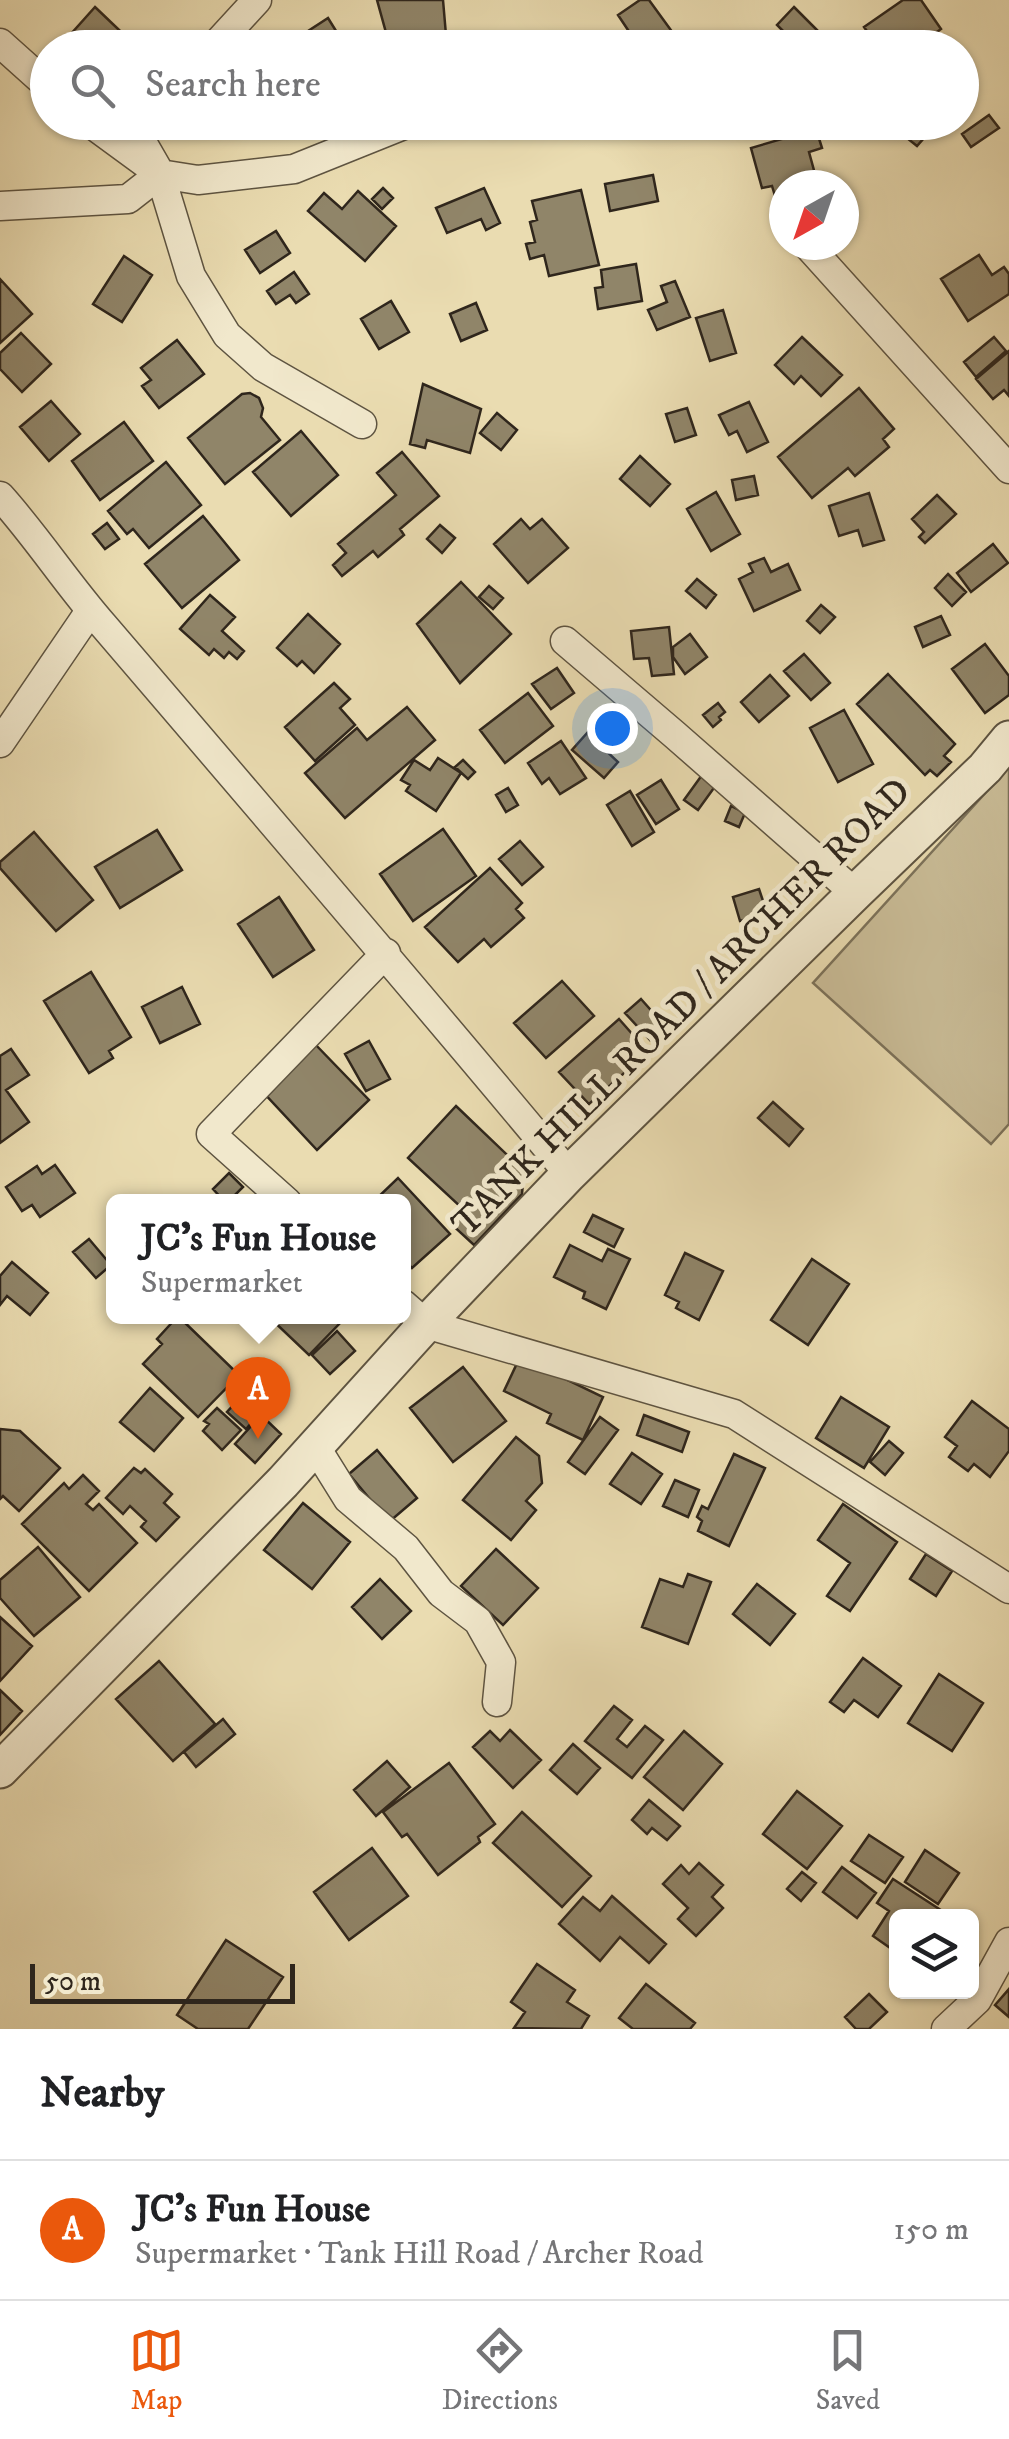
<!DOCTYPE html>
<html lang="en">
<head>
<meta charset="utf-8">
<style>
  body { margin:0; font-family:"IM FELL DW Pica",serif; background:#f6f6f6; color:#202124 }
  .controls { position:absolute; right:30px; bottom:30px; display:grid; overflow:hidden; border-radius:15px; box-shadow:0 2px 8px #0004 }
  .controls button { width:90px; height:90px; display:grid; place-items:center; padding:0; border:0; border-bottom:2px solid #e0e0e0; background:#fff; color:#202124; font:50px sans-serif }
  .compass { position:absolute; left:769px; top:170px; width:90px; height:90px; border-radius:50%; background:#fff; box-shadow:0 2px 8px #0004; rotate:220deg }
  .scale { position:absolute; left:30px; bottom:25px; width:265px; box-sizing:border-box; padding-left:10px; border:5px solid #2f261c; border-top:0; font-size:28px; line-height:35px; white-space:nowrap; color:#2f261c; -webkit-text-stroke:8px #f1e8cc; paint-order:stroke }
  .you { position:absolute; left:612px; top:728px; width:35px; height:35px; margin:-25px; border:8px solid #fff; border-radius:50%; background:#1a73e8; box-shadow:0 0 0 15px #1a73e833 }
  .badge { display:grid; place-items:center; width:65px; height:65px; border-radius:50%; background:#ea580c; color:#fff; font-size:32px; font-weight:700 }
  .pin { position:absolute; translate:-50% -82px; filter:drop-shadow(0 2px 5px #0008) }
  .pin::after { content:''; position:absolute; top:52px; width:35px; height:30px; background:inherit; clip-path:polygon(0 0,100% 0,50% 100%) }
  .popup { position:absolute; left:106px; top:1194px; width:305px; height:130px; box-sizing:border-box; display:grid; place-content:center; border-radius:15px; background:#fff; filter:drop-shadow(0 2px 8px #0005); font-size:32px; white-space:nowrap; color:#757577 }
  .popup b { font-size:38px; color:#202124 }
  .popup::after { content:''; position:absolute; left:50%; top:100%; margin-left:-20px; border:20px solid transparent; border-top-color:#fff }
  .list { margin:0; padding:0; list-style:none }
  h2 { display:flex; justify-content:space-between; align-items:center; height:130px; margin:0; padding:0 40px; font-size:42px }
  h2 small { font-size:32px; font-weight:400; color:#757577 }
  .list li { display:grid; grid-template-columns:65px 1fr auto; gap:30px; align-items:center; box-sizing:border-box; height:140px; padding:0 40px; border-top:2px solid #e0e0e0 }
  .list b { display:block; font-size:38px; white-space:nowrap }
  .list p { margin:0; font-size:32px; white-space:nowrap; color:#757577 }
  .list em { font-size:32px; font-style:normal; color:#757577 }
  .icon { flex:none; width:55px; height:55px; fill:none; stroke:currentColor; stroke-width:2; stroke-linecap:round; stroke-linejoin:round }
  .map { position:relative; flex:none; width:1009px; height:2029px; overflow:hidden }
  .search { position:absolute; background:#fff; box-shadow:0 2px 8px #0004; left:30px; right:30px; top:30px; height:110px; display:flex; align-items:center; gap:25px; box-sizing:border-box; padding:0 35px; border-radius:55px; color:#757577; font-size:38px }
  .sheet { height:270px; background:#fff }
  nav { display:flex; justify-content:space-around; align-items:center; box-sizing:border-box; height:140px; border-top:2px solid #e0e0e0; background:#fff; font-size:28px; color:#757577 }
  nav a { display:grid; justify-items:center; gap:5px }
  nav .on { color:#ea580c }
  .map>svg:first-child { display:block }
</style>
</head>
<body>
<div class="map">
<svg width="1009" height="2029" viewBox="0 0 1009 2029">
  <rect width="100%" height="100%" fill="#eadcb1"/>
  <filter id="stains"><feTurbulence type="fractalNoise" baseFrequency=".002" numOctaves="4"/><feColorMatrix values="0 0 0 0 .2 0 0 0 0 .09 0 0 0 0 .02 0 0 0 .5 -.17"/></filter>
  <radialGradient id="worn" r=".72"><stop offset=".6" stop-color="#630" stop-opacity="0"/><stop offset="1" stop-color="#630" stop-opacity=".3"/></radialGradient>
  <path fill="#cabd98" stroke="#7c725a" stroke-width="2.5" d="M1009,767V1124L991,1144L813,983Z"/>
  <path fill="#908569" stroke="#2f261c" stroke-width="2.5" d="M377,0H443L446,35L390,47Z
    M640,0H649L673,33L654,48H640L618,15Z
    M903,0H921L941,29L915,48H879L864,27Z
    M95,7L138,48H66L62,44Z
    M794,7L823,36L811,48H800L777,25Z
    M328,18L346,47L305,48L299,37Z
    M989,115L999,128L971,147L962,134Z
    M887,122H920L930,131L917,146Z
    M816,129L822,148L809,152L818,185H784V219H782L772,186L762,188L751,148Z
    M653,175L658,201L610,211L605,184Z
    M383,188L393,198L382,209L372,199Z
    M484,188L500,223L486,230L481,219L447,233L436,208Z
    M581,190L599,265L549,276L544,255L530,259L526,244L535,242L530,222L537,220L532,201Z
    M358,191L396,226L365,261L308,211L324,193L342,209Z
    M276,231L290,253L260,273L245,250Z
    M979,255L992,275L1004,267L1009,274V294L968,321L941,279Z
    M124,256L152,275L122,322L93,304Z
    M636,264L642,301L598,309L595,288L603,287L601,270Z
    M294,272L309,294L296,303L290,295L276,304L267,291Z
    M0,279L32,314L0,343Z
    M675,281L690,317L657,330L648,310L667,302L661,286Z
    M391,301L409,332L379,349L361,319Z
    M476,303L487,330L461,341L450,314Z
    M723,310L736,353L710,361L696,318Z
    M21,333L51,364L22,392L0,369V353Z
    M802,337L842,375L821,396L801,376L794,384L775,365Z
    M994,337L1006,351L976,377L964,362Z
    M177,340L204,374L159,408L142,386L151,380L141,368Z
    M1009,351V396L1004,390L993,399L976,379Z
    M423,384L481,409L470,453L427,440L425,448L410,444Z
    M859,388L894,429L883,439L889,447L855,476L848,468L812,498L778,457Z
    M250,393L259,398L263,408L261,417L280,440L225,484L188,438L242,394Z
    M51,401L80,434L49,461L20,427Z
    M749,402L768,442L747,452L737,431L729,435L719,415Z
    M687,408L696,435L675,442L666,414Z
    M497,413L517,430L501,450L480,433Z
    M124,422L153,461L100,500L72,461Z
    M301,431L338,475L291,516L253,472Z
    M402,452L439,496L400,529L404,535L378,557L373,551L342,576L333,565L346,553L338,544L396,495L377,473Z
    M640,456L670,484L650,506L620,479Z
    M166,462L201,505L149,548L133,529L127,534L108,511Z
    M754,476L758,495L736,500L732,480Z
    M716,492L740,534L711,551L687,509Z
    M869,493L884,540L863,546L858,530L839,536L829,506Z
    M937,495L956,514L925,543L919,537L924,532L912,519Z
    M203,516L239,560L182,608L145,564Z
    M521,519L530,529L542,519L568,548L528,583L494,544Z
    M107,523L119,539L105,549L93,534Z
    M440,525L455,538L442,553L427,539Z
    M993,544L1008,563L971,592L957,573Z
    M764,558L771,572L788,564L800,590L754,611L739,579L753,572L749,564Z
    M948,574L966,592L952,606L935,588Z
    M697,579L716,595L706,608L686,591Z
    M461,582L511,634L460,683L417,624Z
    M489,586L503,598L493,609L479,597Z
    M210,595L235,617L222,631L244,651L237,659L229,652L224,658L214,649L209,655L180,629Z
    M821,605L835,617L820,633L807,621Z
    M308,614L340,644L314,673L302,661L297,666L277,648Z
    M941,616L950,635L923,647L915,627Z
    M669,627L674,674L652,676L649,658L634,659L631,631Z
    M690,634L707,657L685,674L673,657V647Z
    M985,644L1009,676V695L985,713L952,669Z
    M804,654L830,683L811,700L784,671Z
    M557,668L574,693L551,709L532,684Z
    M888,674L955,744L944,756L951,762L937,776L930,770L925,775L857,704Z
    M770,675L789,696L759,722L741,702Z
    M334,683L350,699L340,708L355,725L315,761L285,727Z
    M528,693L553,726L505,763L480,730Z
    M718,703L725,712L719,717L721,720L713,727L703,715Z
    M407,707L435,740L345,818L305,773L357,728L367,740Z
    M844,710L873,764L838,782L810,728Z
    M596,723L612,738L603,748L618,762L604,778L572,750Z
    M561,741L586,778L560,794L549,778L542,784L528,763Z
    M438,758L461,773L436,811L406,791L410,785L401,780L414,760L430,770Z
    M463,760L475,772L468,779L455,767Z
    M702,775L716,785L698,810L684,800Z
    M661,780L679,809L656,824L637,795Z
    M508,788L518,805L506,812L496,795Z
    M630,791L654,832L632,846L607,805Z
    M731,806L745,813L739,827L725,821Z
    M443,829L476,876L413,921L380,874Z
    M157,830L182,870L120,908L95,867Z
    M34,832L93,900L56,931L0,868V862Z
    M520,841L543,867L522,885L499,859Z
    M490,868L522,903L516,909L524,918L491,947L484,939L458,962L425,927Z
    M759,889L767,913L740,921L733,897Z
    M279,897L314,950L273,977L238,924Z
    M91,972L131,1037L109,1051L113,1058L89,1073L44,1001Z
    M562,981L594,1016L546,1058L514,1023Z
    M182,987L200,1024L160,1043L142,1007Z
    M641,999L665,1026L650,1040L625,1013Z
    M619,1019L648,1052L589,1104L559,1072Z
    M369,1041L390,1079L366,1091L345,1054Z
    M313,1042L369,1100L317,1150L262,1091Z
    M11,1049L29,1075L6,1090L29,1122L0,1143V1056Z
    M773,1102L803,1129L789,1146L758,1118Z
    M456,1106L524,1171L522,1194L474,1245L449,1222L462,1208L408,1158Z
    M55,1165L75,1193L40,1217L32,1205L22,1211L6,1187L37,1166L42,1174Z
    M229,1173L243,1187L228,1202H225L213,1189Z
    M398,1178L450,1234L412,1268L403,1258V1202H373Z
    M593,1215L623,1229L614,1247L584,1232Z
    M89,1239L111,1265L96,1278L73,1252Z
    M570,1245L602,1261L608,1249L630,1259L606,1309L583,1298L585,1292L554,1277Z
    M685,1253L723,1271L699,1320L676,1308L679,1302L665,1295Z
    M812,1259L849,1284L808,1345L771,1320Z
    M12,1262L48,1293L30,1315L7,1296L0,1305V1276Z
    M178,1316L239,1375L198,1417L143,1364L162,1344L157,1339Z
    M268,1316H337L342,1321L309,1355Z
    M337,1331L355,1351L330,1374L312,1355Z
    M520,1357L603,1397L583,1440L547,1423L551,1414L504,1391Z
    M463,1367L506,1421L453,1462L410,1408Z
    M251,1386L269,1403L246,1429L227,1412Z
    M150,1388L183,1418L154,1451L120,1422Z
    M841,1397L889,1427L864,1468L816,1438Z
    M972,1401L1009,1429V1451L990,1477L974,1464L968,1471L949,1457L957,1446L945,1437Z
    M217,1408L241,1430L222,1450L203,1431L209,1424L204,1421Z
    M261,1415L281,1434L255,1463L235,1444Z
    M644,1415L689,1432L682,1452L637,1435Z
    M600,1417L618,1430L585,1474L568,1462Z
    M0,1429L20,1431L60,1468L19,1511L3,1496L0,1499Z
    M516,1437L539,1456L542,1483L526,1501L536,1510L511,1540L463,1500Z
    M889,1441L903,1453L885,1475L870,1462Z
    M377,1450L417,1498L389,1522L349,1474Z
    M632,1453L662,1474L641,1504L610,1484Z
    M734,1454L765,1468L729,1546L698,1531L702,1521L697,1517L702,1506L708,1509Z
    M134,1468L141,1473L145,1469L172,1494L164,1503L179,1517L156,1541L141,1527L146,1521L130,1506L123,1514L106,1498Z
    M83,1475L99,1491L86,1504L93,1510L99,1504L137,1543L89,1591L22,1524L64,1483L69,1489Z
    M675,1480L699,1490L688,1517L663,1506Z
    M303,1503L350,1542L312,1589L264,1550Z
    M843,1504L897,1542L850,1611L827,1596L850,1563L818,1540Z
    M38,1547L80,1597L34,1636L0,1598V1580Z
    M496,1549L538,1588L503,1625L461,1586Z
    M926,1554L952,1571L936,1596L910,1579Z
    M688,1574L711,1582L688,1644L642,1627L660,1579L683,1587Z
    M380,1579L411,1611L382,1639L352,1607Z
    M757,1584L795,1614L770,1645L733,1614Z
    M0,1617L32,1646L0,1681Z
    M863,1658L901,1686L878,1717L854,1700L844,1712L830,1702Z
    M159,1661L215,1724L173,1761L116,1699Z
    M939,1674L983,1703L952,1751L908,1723Z
    M0,1690L22,1711L0,1735Z
    M614,1706L632,1720L617,1739L627,1747L645,1726L663,1740L632,1778L585,1741Z
    M223,1719L235,1734L196,1767L184,1752Z
    M510,1730L541,1760L513,1788L473,1747L490,1731L500,1741Z
    M684,1731L722,1764L683,1810L644,1777Z
    M573,1744L600,1768L577,1794L550,1770Z
    M387,1761L410,1787L376,1816L354,1790Z
    M449,1763L495,1824L478,1837L480,1842L438,1875L407,1834L402,1837L383,1812Z
    M797,1791L842,1826L807,1869L763,1834Z
    M649,1800L680,1826L667,1840L652,1828L647,1834L632,1820Z
    M522,1812L591,1876L562,1907L493,1843Z
    M869,1835L903,1857L885,1883L851,1861Z
    M372,1848L408,1896L349,1940L314,1892Z
    M925,1850L959,1873L938,1904L905,1882Z
    M699,1863L723,1885L712,1897L723,1908L696,1936L678,1919L688,1908L663,1884L681,1865L689,1874Z
    M842,1867L876,1893L857,1918L823,1892Z
    M802,1872L816,1883L801,1901L787,1889Z
    M893,1879L950,1916H896V1952L873,1936L889,1911L877,1903Z
    M612,1896L666,1944L649,1963L620,1937L600,1961L559,1924L583,1897L600,1911Z
    M226,1940L283,1977L248,2029H198L177,2015Z
    M537,1964L575,1990L567,2002L589,2016L581,2029L514,2028L525,2012L511,2002Z
    M646,1984L695,2023L690,2029H633L619,2018Z
    M1009,1989V2017L995,2005Z
    M869,1994L887,2012L869,2029H856L845,2017Z"/>
  <g fill="none" stroke-linecap="round" stroke-linejoin="round">
    <defs>
      <path id="minor" d="M0,43L48,86
        M213,48L257,0
        M89,122L160,174L191,276L227,335L263,367L362,424
        M145,122L142,142L157,168
        M0,206L128,199L160,174L198,180L294,169L411,122
        M809,247L1009,469
        M0,496C37,537 67,584 104,626C260,808 416,990 569,1174
        M565,641L675,735L855,893
        M0,743L90,611
        M287,1202L211,1134L386,953
        M403,1304L426,1324L734,1414L1009,1589
        M315,1446L348,1499L406,1548L441,1593L478,1621L501,1662L497,1702
        M946,2029L977,2000L1009,1942"/>
      <path id="tertiary" d="M0,1770L283,1482L426,1324L569,1174L855,893L985,768L1009,739"/>
    </defs>
    <use href="#minor" stroke="#5e5441" stroke-width="31"/>
    <use href="#tertiary" stroke="#5e5441" stroke-width="39"/>
    <use href="#minor" stroke="#f1e8cc" stroke-width="28"/>
    <use href="#tertiary" stroke="#f1e8cc" stroke-width="35"/>
  </g>
  <g text-anchor="middle" dominant-baseline="central" stroke-width="10" stroke-linejoin="round" paint-order="stroke">
    <g font-size="38" fill="#2f261c" stroke="#f1e8cc">
      <text transform="translate(682 1008) rotate(-45)">TANK HILL ROAD / ARCHER ROAD</text>
    </g>
  </g>
  <rect width="100%" height="100%" filter="url(#stains)"/>
  <rect width="100%" height="100%" fill="url(#worn)"/>
</svg>
<div class="controls">
<button><svg class="icon" aria-label="layers" viewBox="0 0 24 24"><path d="M12 4l9 5-9 5-9-5zM3 14l9 5 9-5"/></svg></button>
</div>
<svg class="compass" viewBox="-18 -18 36 36"><path d="M0-13l5 13h-10z" fill="#e53935"/><path d="M0 13l5-13h-10z" fill="#757577"/></svg>
<div class="scale">50 m</div>
<div class="you"></div>
<div class="pin badge" style="left:258px;top:1439px">A</div>
<div class="popup"><b>JC's Fun House</b>Supermarket</div>
<div class="search"><svg class="icon" aria-label="search" viewBox="0 0 24 24"><circle cx="10" cy="10" r="6"/><path d="M15 15l6 6"/></svg>Search here</div>
</div>
<section class="sheet">
<h2>Nearby<small></small></h2>
<ul class="list">
<li><span class="badge">A</span><div><b>JC's Fun House</b><p>Supermarket · Tank Hill Road / Archer Road</p></div><em>150 m</em></li>
</ul>
</section>
<nav>
<a class="on"><svg class="icon" aria-label="map" viewBox="0 0 24 24"><path d="M3 6l6-2 6 2 6-2v14l-6 2-6-2-6 2zM9 4v14M15 6v14"/></svg>Map</a>
<a><svg class="icon" aria-label="directions" viewBox="0 0 24 24"><path d="M12 3l9 9-9 9-9-9zM9 14v-3h6M13 9l2 2-2 2"/></svg>Directions</a>
<a><svg class="icon" aria-label="saved" viewBox="0 0 24 24"><path d="M7 4h10v16l-5-4-5 4z"/></svg>Saved</a>
</nav>
</body>
</html>
